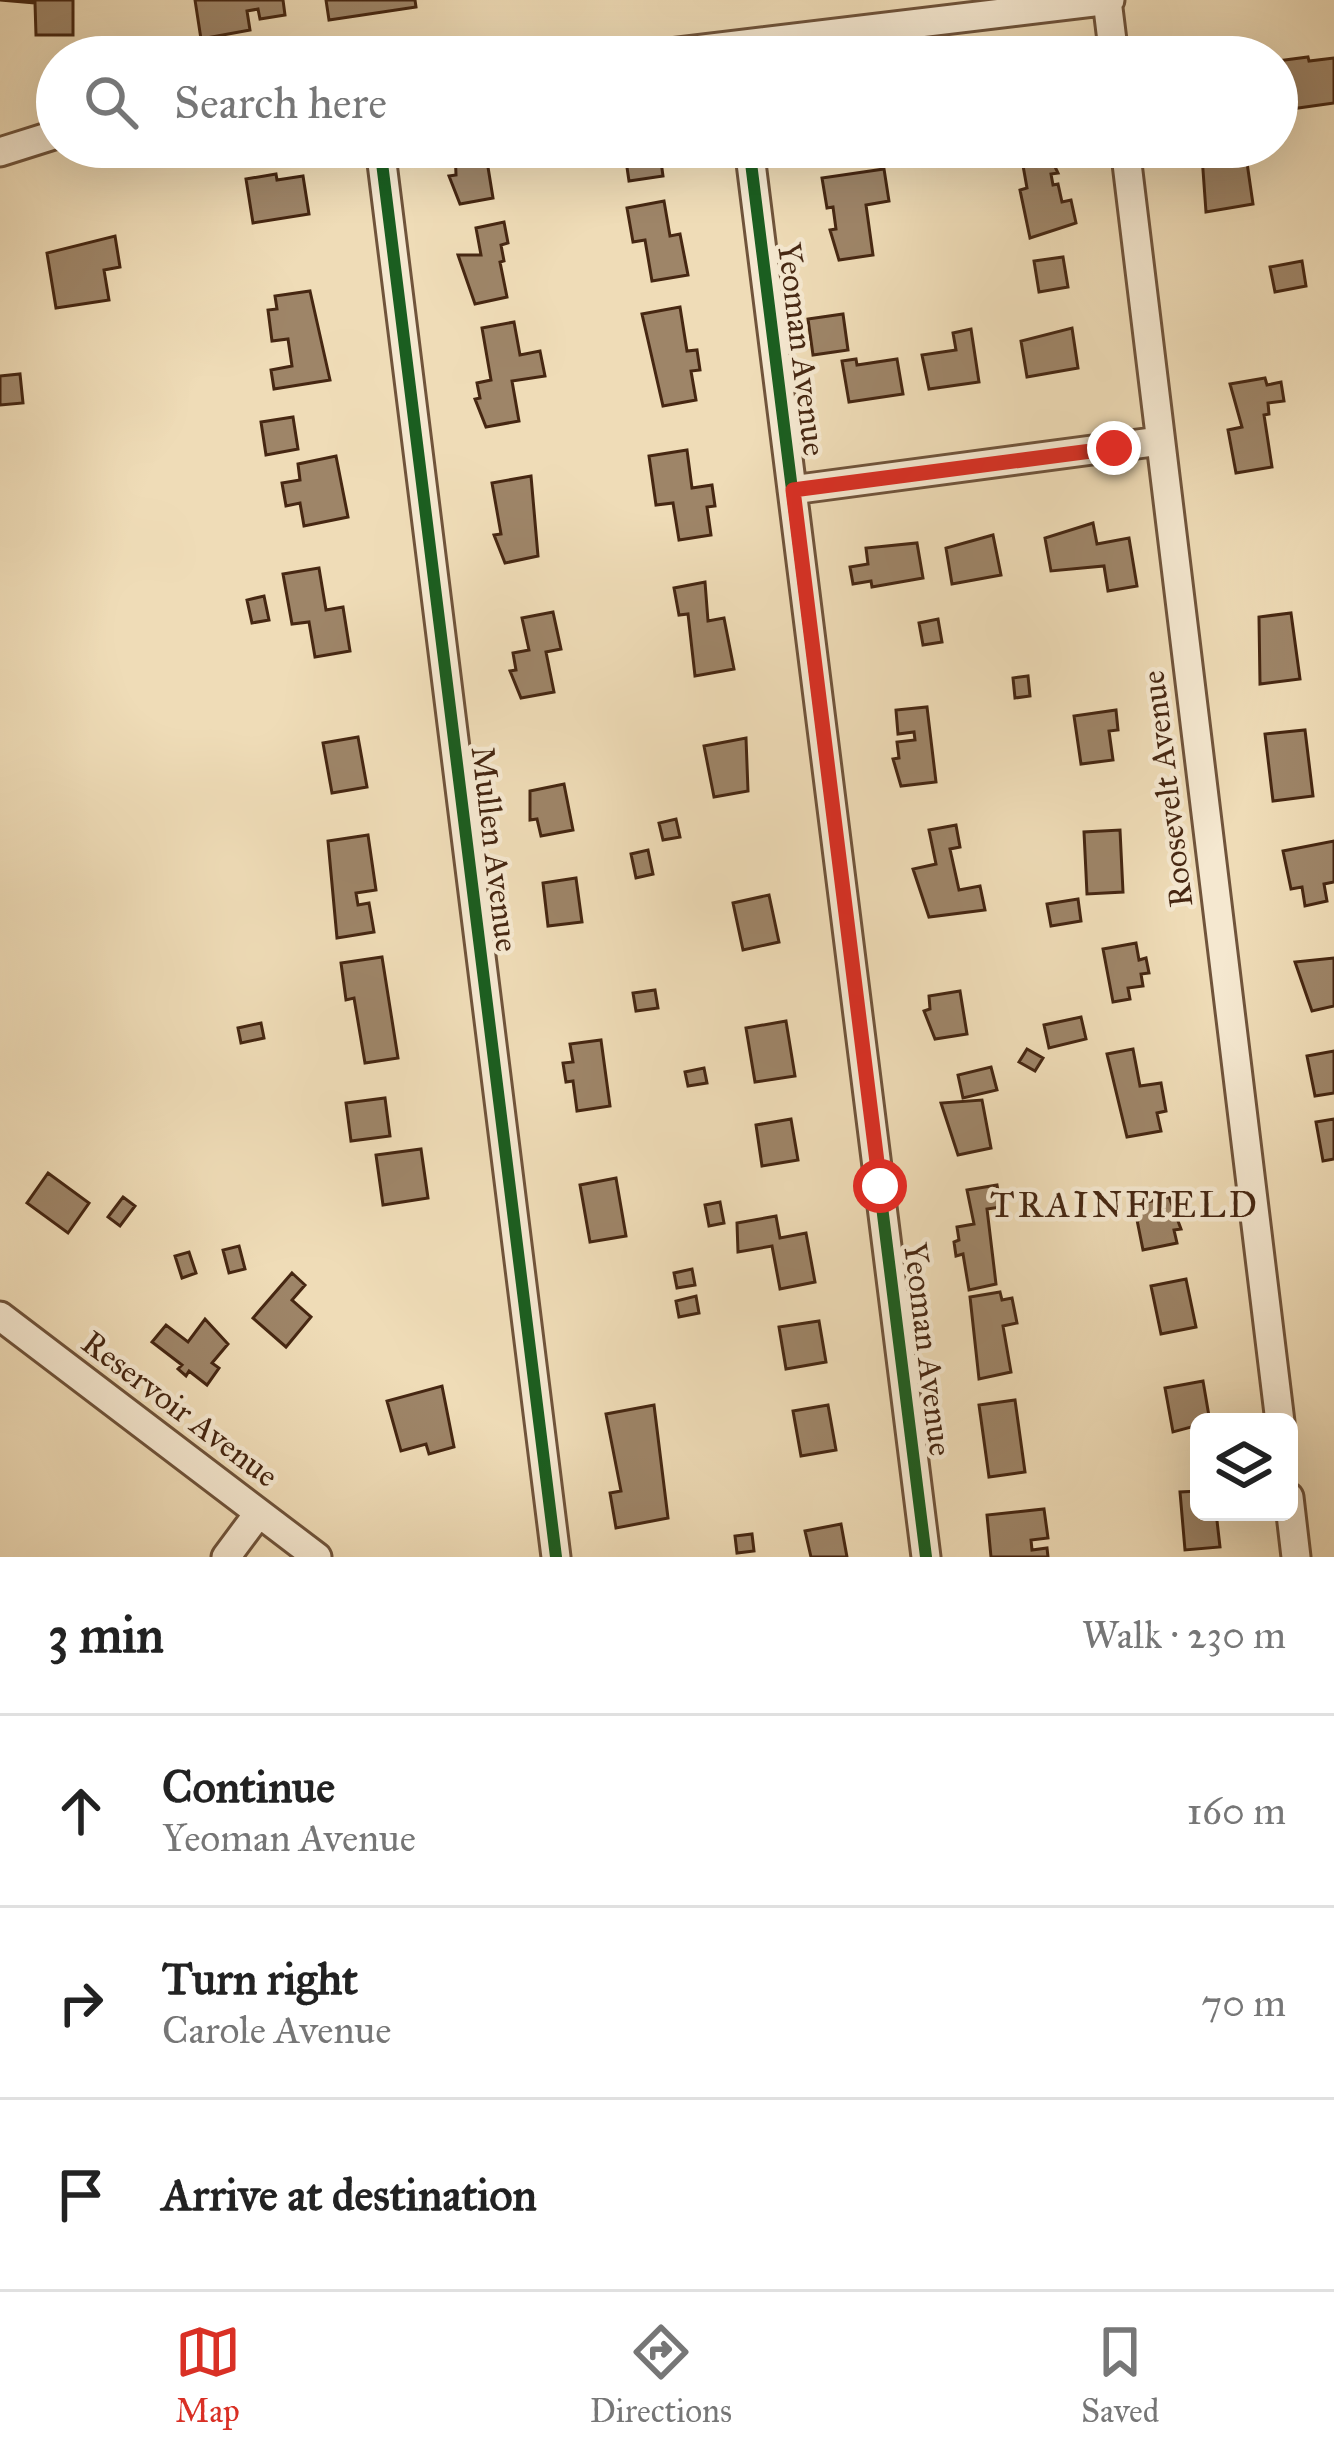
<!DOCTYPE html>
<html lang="en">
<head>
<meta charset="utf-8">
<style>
  body { margin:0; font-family:"IM FELL Great Primer",serif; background:#f2f2f2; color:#222 }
  .controls { position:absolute; right:36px; bottom:36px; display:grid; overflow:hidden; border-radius:18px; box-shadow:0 12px 48px #0002 }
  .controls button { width:108px; height:108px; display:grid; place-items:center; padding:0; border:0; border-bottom:3px solid #e0e0e0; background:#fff; color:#222; font:60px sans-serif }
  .stop { position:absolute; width:36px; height:36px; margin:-27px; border:9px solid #d93025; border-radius:50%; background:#fff }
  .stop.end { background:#d93025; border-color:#fff; box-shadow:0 3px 12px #0008 }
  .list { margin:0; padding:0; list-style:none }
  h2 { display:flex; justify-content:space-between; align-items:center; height:156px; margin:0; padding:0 48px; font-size:51px }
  h2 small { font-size:39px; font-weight:400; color:#767676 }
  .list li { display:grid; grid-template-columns:78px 1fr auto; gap:36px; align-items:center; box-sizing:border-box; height:192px; padding:0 48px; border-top:3px solid #e0e0e0 }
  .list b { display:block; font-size:45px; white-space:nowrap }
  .list p { margin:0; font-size:39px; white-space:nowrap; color:#767676 }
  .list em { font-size:39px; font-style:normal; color:#767676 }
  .icon { flex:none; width:66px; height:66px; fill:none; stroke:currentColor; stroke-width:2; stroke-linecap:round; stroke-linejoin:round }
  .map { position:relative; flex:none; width:1334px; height:1557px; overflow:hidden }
  .search { position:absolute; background:#fff; box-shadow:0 12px 48px #0002; left:36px; right:36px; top:36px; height:132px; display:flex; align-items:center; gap:30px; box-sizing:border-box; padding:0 42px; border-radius:66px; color:#767676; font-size:45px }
  .sheet { height:732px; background:#fff }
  nav { display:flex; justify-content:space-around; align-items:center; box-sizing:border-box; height:168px; border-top:3px solid #e0e0e0; background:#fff; font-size:33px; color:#767676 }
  nav a { display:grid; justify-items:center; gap:6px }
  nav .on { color:#d93025 }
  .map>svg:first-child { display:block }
</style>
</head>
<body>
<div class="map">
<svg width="1334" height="1557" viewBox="0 0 1334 1557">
  <rect width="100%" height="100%" fill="#efdcb7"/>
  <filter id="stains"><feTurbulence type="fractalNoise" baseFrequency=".00167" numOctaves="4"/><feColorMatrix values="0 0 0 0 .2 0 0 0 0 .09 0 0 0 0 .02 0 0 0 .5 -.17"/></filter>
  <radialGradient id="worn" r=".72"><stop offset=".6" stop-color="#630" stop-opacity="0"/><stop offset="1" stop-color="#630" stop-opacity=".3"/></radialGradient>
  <path fill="#9e8568" stroke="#462712" stroke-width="3" d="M0,0H73V35H36L35,3Z
    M195,0H283L285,15L260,19L258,9L247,11L250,30L201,39Z
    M326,0H415L416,7L329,20Z
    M1308,57L1309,61L1334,58V103L1284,110L1277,61Z
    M455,147H531L533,157L487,161L493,198L460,204L449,176L456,175Z
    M624,147H659L663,176L629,181Z
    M826,147H861L862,152L828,157Z
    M1245,149L1253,204L1206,212L1202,156Z
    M1049,154L1058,173L1051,174L1053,185L1058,184L1062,202L1071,200L1076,223L1030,238L1020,190L1027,188L1022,160Z
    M884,169L889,201L866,205L873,255L839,260L830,230L836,229L833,207L827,208L822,178Z
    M276,174L277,180L303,176L309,214L253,223L246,179Z
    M664,201L670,236L680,234L688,275L652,281L645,240L633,242L627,208Z
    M504,222L508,243L501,245L504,261L500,262L507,297L475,304L458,255H481L476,228Z
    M115,236L120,267L104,270L109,300L56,308L47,253Z
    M1063,257L1068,287L1039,292L1034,261Z
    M1302,261L1306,286L1275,292L1270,267Z
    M310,291L330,380L274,389L271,370L292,366L288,339L272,341L268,310L277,309L275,296Z
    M680,307L687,351L697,350L700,370L691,371L696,400L663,406L642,314Z
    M843,314L848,350L813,355L808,319Z
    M514,322L520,355L540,351L545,376L512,381L519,421L486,427L475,399L480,398L477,383L491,380L482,328Z
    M1072,328L1078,368L1027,377L1021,341Z
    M971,329L979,382L929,389L922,355L956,350L953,333Z
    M856,359L857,365L897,359L903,394L849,402L842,361Z
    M20,374L23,403L0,405V376Z
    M1265,378L1267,385L1281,382L1284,401L1268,403L1269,414L1264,415L1272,467L1236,473L1228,430L1242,427L1230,384Z
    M293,417L298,449L266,455L261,422Z
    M687,450L692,488L712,485L715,506L707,507L711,535L679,540L673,503L656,505L649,456Z
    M336,456L348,517L304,526L300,503L286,506L282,483L300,480L298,464Z
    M531,476L538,556L505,563L494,535L501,534L492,483Z
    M1093,523L1097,544L1129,538L1137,586L1108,591L1104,566L1051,571L1045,538Z
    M993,535L1001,575L952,584L946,548Z
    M917,543L923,578L872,587L871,581L853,584L850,567L868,564L866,548Z
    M319,568L326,610L343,607L350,651L315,657L309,622L292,624L283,574Z
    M705,582L708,621L724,618L734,669L695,676L688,614L679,615L674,588Z
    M264,596L269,620L252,623L247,600Z
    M553,612L561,649L546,652L554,692L521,698L510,671L516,670L513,653L529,650L522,618Z
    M1291,613L1300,679L1260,684L1259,617Z
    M938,619L942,642L923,645L919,623Z
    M1028,676L1030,696L1015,698L1013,678Z
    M927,707L936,782L901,786L893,759L899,758L897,742L915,740L914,732L898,734L896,710Z
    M1116,710L1118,730L1109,731L1113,760L1081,764L1074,716Z
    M1305,730L1313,796L1273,801L1265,734Z
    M358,737L367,787L332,793L323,743Z
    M746,738L748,791L714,797L704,746Z
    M564,784L573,830L541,836L537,819L530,820V791Z
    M676,819L680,837L663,840L659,823Z
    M956,825L960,847L950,849L959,890L980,886L985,910L929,917L913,869L936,864L929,830Z
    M1120,830L1123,892L1087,894L1084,832Z
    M368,835L376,890L356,893L358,905L369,903L374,932L337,938L328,841Z
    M1334,841V882L1324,884L1327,901L1305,906L1302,887L1291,889L1283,851Z
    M648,850L653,874L636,878L631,854Z
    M576,878L582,922L548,926L543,883Z
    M769,895L779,942L743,950L733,903Z
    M1078,899L1081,921L1051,926L1047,904Z
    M1136,943L1139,960L1146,958L1149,973L1141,974L1143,986L1128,988L1130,999L1113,1002L1103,949Z
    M382,957L398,1058L365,1063L354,998L346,1000L341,963Z
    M1334,958V1006L1312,1011L1295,962Z
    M655,990L658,1008L636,1011L633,993Z
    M960,991L967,1034L935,1039L924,1011L930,1009L929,996Z
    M1081,1017L1086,1039L1049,1048L1044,1025Z
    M786,1021L795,1076L755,1082L746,1028Z
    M261,1023L264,1038L241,1043L238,1028Z
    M601,1040L610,1106L577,1111L573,1081L566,1082L563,1063L573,1062L570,1044Z
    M1027,1049L1043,1058L1035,1071L1019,1062Z
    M1133,1049L1140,1086L1161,1083L1166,1111L1157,1113L1161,1131L1127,1137L1107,1054Z
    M1334,1051V1093L1315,1096L1307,1056Z
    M991,1067L997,1090L963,1098L958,1075Z
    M704,1068L707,1083L688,1086L685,1072Z
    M385,1098L390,1136L351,1141L346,1103Z
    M982,1100L991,1148L958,1155L941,1103Z
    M791,1119L798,1160L762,1166L756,1125Z
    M1334,1119V1159L1323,1161L1316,1122Z
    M421,1149L428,1198L383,1205L376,1155Z
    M48,1173L89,1203L68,1233L27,1203Z
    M616,1178L626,1236L590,1242L580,1185Z
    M997,1185L1001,1207L987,1209L996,1284L969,1290L963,1254L956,1256L954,1242L959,1240L957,1227L974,1224L967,1190Z
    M123,1197L135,1206L120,1226L108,1217Z
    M1169,1197L1181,1229L1174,1230L1177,1243L1143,1250L1134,1205Z
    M720,1202L724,1223L709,1226L705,1205Z
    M776,1216L780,1238L806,1233L815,1282L780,1289L772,1246L738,1252L737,1223Z
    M239,1246L245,1269L229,1273L223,1250Z
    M189,1252L196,1273L182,1278L175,1256Z
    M692,1269L695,1285L677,1288L674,1273Z
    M292,1273L305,1285L292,1300L311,1317L286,1347L253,1318Z
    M1186,1279L1196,1327L1161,1334L1151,1286Z
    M1000,1292L1002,1300L1012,1298L1017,1323L1003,1326L1011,1372L979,1379L970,1297Z
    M696,1296L699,1313L679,1317L676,1301Z
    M205,1319L228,1344L212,1363L219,1368L207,1385L189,1371L186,1376L178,1369L182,1365L152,1342L166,1325L188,1342Z
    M819,1321L826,1362L786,1369L779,1327Z
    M1203,1381L1210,1422L1173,1432L1165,1388Z
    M442,1386L454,1447L429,1454L426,1444L401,1451L387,1401Z
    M1015,1400L1025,1472L989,1477L979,1405Z
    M654,1405L668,1518L616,1528L610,1493L621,1491L606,1414Z
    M828,1405L836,1450L801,1456L793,1411Z
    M1199,1491V1512H1216L1220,1547L1185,1550L1180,1492Z
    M1044,1509L1048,1538L1031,1540L1032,1550L1047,1548L1048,1557H991L987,1515Z
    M841,1524L847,1557H811L805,1531Z
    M752,1534L754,1551L737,1553L735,1536Z"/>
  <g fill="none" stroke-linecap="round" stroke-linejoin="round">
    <defs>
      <path id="street" d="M1107,0L1114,57
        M637,57L1110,0
        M380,147L556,1557
        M749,147L926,1557
        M1125,147L1280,1422
        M0,152L57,134
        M792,490L1160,441
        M0,1316L317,1557
        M1289,1497L1296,1557
        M226,1557L258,1514"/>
    </defs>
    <use href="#street" stroke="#70543b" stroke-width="33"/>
    <use href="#street" stroke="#f5e8d0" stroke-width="27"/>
    <defs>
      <path id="cycleway" d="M380,147L556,1557
        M749,147L926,1557"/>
    </defs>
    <use href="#cycleway" stroke="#f5e8d0" stroke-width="20"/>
    <use href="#cycleway" stroke="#1b5e20" stroke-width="12"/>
  </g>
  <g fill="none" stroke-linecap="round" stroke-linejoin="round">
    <path stroke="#d93025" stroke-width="15" d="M880,1186L793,490L1114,448"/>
  </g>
  <g text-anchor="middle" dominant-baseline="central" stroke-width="9" stroke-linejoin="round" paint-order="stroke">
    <g font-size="33" fill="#462712" stroke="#f5e8d0">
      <text transform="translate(802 349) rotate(83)">Yeoman Avenue</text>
      <text transform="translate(1167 789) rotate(-97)">Roosevelt Avenue</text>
      <text transform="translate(495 849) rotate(83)">Mullen Avenue</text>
      <text transform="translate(928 1349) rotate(83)">Yeoman Avenue</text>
      <text transform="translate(180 1409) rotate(37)">Reservoir Avenue</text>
    </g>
    <g font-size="36" letter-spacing="3" fill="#462712" stroke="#f5e8d0">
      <text x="1125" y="1205">TRAINFIELD</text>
    </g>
  </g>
  <rect width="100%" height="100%" filter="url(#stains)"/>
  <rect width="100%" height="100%" fill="url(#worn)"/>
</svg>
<div class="controls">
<button><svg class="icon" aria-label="layers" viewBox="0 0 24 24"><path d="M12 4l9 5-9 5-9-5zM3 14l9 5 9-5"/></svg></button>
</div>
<div class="stop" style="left:880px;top:1186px"></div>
<div class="stop end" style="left:1114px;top:448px"></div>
<div class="search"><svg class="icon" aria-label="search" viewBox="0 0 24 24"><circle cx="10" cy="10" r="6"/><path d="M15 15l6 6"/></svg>Search here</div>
</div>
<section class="sheet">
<h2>3 min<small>Walk · 230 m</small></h2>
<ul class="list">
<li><svg class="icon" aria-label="ahead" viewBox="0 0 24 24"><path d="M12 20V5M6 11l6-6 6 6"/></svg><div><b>Continue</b><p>Yeoman Avenue</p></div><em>160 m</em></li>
<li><svg class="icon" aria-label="right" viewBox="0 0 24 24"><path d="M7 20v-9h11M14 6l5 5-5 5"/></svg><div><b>Turn right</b><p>Carole Avenue</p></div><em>70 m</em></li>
<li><svg class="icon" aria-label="arrive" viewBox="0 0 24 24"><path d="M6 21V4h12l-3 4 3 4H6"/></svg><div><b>Arrive at destination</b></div></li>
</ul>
</section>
<nav>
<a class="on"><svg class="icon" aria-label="map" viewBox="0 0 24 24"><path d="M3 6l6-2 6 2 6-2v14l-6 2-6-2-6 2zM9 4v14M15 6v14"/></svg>Map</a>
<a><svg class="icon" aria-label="directions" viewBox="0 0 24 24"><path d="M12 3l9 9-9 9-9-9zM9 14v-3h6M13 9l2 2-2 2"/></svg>Directions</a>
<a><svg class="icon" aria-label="saved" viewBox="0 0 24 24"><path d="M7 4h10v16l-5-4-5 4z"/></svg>Saved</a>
</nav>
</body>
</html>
